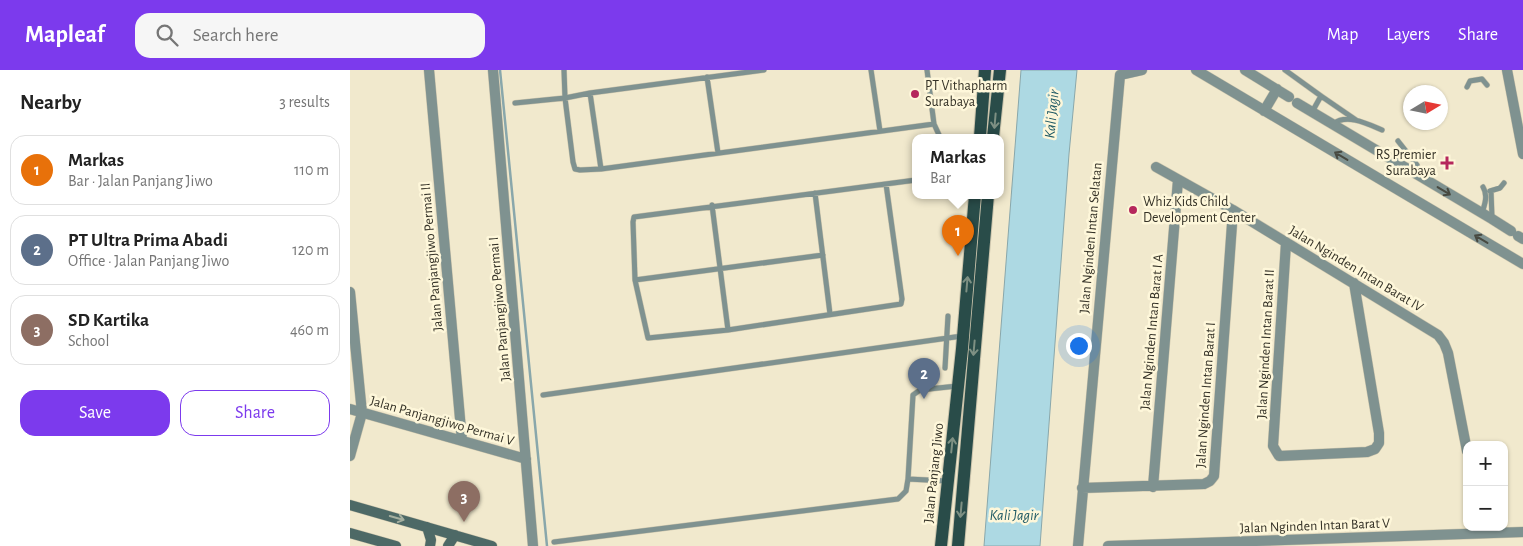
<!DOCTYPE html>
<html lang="en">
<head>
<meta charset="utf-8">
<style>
  body { margin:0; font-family:"Alegreya Sans",sans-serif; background:#f6f6f6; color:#222 }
  .controls { position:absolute; right:15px; bottom:15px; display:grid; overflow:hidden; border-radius:10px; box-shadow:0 1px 4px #0004 }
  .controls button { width:45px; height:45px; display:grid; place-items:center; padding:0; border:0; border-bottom:1px solid #e0e0e0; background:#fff; color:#222; font:25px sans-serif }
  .compass { position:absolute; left:1053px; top:15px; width:45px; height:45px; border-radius:50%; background:#fff; box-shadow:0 1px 4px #0004; rotate:80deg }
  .you { position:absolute; left:728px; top:275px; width:18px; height:18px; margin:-12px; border:4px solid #fff; border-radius:50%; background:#1a73e8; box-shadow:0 0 0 8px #1a73e833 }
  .badge { display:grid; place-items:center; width:32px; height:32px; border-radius:50%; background:#7c3aed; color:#fff; font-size:16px; font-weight:700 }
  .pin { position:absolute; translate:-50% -41px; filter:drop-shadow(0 1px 2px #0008) }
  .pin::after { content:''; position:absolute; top:26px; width:18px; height:15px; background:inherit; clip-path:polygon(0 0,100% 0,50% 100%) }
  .popup { position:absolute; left:562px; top:64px; width:92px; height:65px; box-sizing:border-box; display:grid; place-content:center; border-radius:10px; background:#fff; filter:drop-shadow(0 1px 4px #0005); font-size:16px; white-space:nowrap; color:#767676 }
  .popup b { font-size:19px; color:#222 }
  .popup::after { content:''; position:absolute; left:50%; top:100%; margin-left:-10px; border:10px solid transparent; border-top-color:#fff }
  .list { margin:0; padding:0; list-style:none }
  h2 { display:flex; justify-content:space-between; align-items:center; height:65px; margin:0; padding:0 20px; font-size:21px }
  h2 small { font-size:16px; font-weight:400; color:#767676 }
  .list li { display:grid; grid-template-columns:32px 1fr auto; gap:15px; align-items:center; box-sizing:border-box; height:70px; margin:0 10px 10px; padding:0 10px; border:1px solid #e0e0e0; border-radius:15px }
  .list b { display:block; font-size:19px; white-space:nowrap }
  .list p { margin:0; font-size:16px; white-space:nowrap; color:#767676 }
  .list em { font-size:16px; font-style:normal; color:#767676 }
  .actions { display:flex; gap:10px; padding:15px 20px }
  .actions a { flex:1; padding:11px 0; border:1px solid #7c3aed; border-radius:15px; text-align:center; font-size:18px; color:#7c3aed }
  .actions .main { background:#7c3aed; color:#fff }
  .icon { flex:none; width:28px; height:28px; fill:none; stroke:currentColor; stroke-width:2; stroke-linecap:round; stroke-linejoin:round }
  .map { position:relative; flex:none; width:1173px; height:476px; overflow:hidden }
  header { display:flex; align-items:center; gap:30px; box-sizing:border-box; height:70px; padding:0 25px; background:#7c3aed; color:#fff }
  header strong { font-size:24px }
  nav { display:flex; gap:28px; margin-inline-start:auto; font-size:18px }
  .search { width:350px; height:45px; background:#f6f6f6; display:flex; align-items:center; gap:12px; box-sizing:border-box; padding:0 18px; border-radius:15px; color:#767676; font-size:19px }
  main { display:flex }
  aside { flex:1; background:#fff }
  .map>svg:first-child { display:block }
</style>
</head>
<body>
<header>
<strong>Mapleaf</strong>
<div class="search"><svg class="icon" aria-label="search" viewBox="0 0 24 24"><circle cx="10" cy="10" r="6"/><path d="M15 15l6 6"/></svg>Search here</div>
<nav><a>Map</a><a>Layers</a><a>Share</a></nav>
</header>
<main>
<aside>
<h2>Nearby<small>3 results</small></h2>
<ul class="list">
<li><span class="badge" style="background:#e8710a">1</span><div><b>Markas</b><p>Bar · Jalan Panjang Jiwo</p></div><em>110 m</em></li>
<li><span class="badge" style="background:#5c6f8a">2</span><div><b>PT Ultra Prima Abadi</b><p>Office · Jalan Panjang Jiwo</p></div><em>120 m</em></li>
<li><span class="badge" style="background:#8d6e63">3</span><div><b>SD Kartika</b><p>School</p></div><em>460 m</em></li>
</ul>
<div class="actions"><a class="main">Save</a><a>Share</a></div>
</aside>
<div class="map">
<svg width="1173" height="476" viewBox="0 0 1173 476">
  <rect width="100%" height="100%" fill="#f1e9cd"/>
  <path fill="#add9e3" stroke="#89a7ab" d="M671,0H727L719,84L690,476H634Z"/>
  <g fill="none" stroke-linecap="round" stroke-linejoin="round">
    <path stroke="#89a7ab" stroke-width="2.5" d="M150,0L197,476"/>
    <defs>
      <path id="lane" d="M214,0L215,28L223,92L225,99L230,100L251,99L584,54
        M521,0L530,61
        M577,0L584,54L590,67
        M935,0L971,26
        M357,7L368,83
        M1117,17L1120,11L1132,9L1137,15
        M240,23L251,99
        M165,33L215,28L240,23L414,0
        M962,42L971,26L1006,50
        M983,54C997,43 1018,54 1032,60
        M1048,71L1067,95L1070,104
        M536,114L552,229L551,234L378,260L298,268L285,210L283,152L284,147L566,110
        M1140,121L1150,118L1154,113
        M1141,121L1142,148
        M465,123L480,244
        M362,135L378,260
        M1132,143C1135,134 1138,125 1133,117
        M285,210L473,185
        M595,298L598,246
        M193,325L612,266
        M558,409L597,411
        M204,472L548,429L556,421L558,409L563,325L570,320L607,316"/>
      <path id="street" d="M79,0L112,371
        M143,0L183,476
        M846,0L1173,194
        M895,0L939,27
        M1157,0L1173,84
        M770,5L792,0
        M947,33L1142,149L1161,161
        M914,41L927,19
        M806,97L883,140L1088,265L1094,273L1098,283L1117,381
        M1168,166L1173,169
        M936,173L923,376L929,386L1017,382L1025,379L1029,373V363L1004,213
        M0,222L12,343L0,386
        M0,339L176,389
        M803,417L828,110
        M732,418L854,414L860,411L864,406L883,140
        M728,476L770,5
        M758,476L1173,462"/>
      <path id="secondary" d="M0,435L142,476
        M77,457L81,470L80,476
        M0,463L46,476
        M98,476L105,465"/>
      <path id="primary" d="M630,67L635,0
        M643,67L650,0
        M591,476L612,279L625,125
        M608,476L638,125"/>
    </defs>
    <use href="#lane" stroke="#cbc4ac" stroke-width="6"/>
    <use href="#street" stroke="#cbc4ac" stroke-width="11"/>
    <use href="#secondary" stroke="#cbc4ac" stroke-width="11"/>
    <use href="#primary" stroke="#cbc4ac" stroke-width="14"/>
    <use href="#lane" stroke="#7f9290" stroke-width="5"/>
    <use href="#street" stroke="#7f9290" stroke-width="10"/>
    <use href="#secondary" stroke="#4d6966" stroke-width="10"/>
    <use href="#primary" stroke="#294c49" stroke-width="12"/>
  </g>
  <defs><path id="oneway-shaft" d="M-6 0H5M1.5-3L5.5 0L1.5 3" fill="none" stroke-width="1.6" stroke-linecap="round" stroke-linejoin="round" transform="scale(1.25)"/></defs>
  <g stroke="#7e9083">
    <use href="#oneway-shaft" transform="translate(645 51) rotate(95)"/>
    <use href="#oneway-shaft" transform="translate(617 214) rotate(-85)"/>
    <use href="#oneway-shaft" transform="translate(624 278) rotate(95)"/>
    <use href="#oneway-shaft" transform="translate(602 375) rotate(-84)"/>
    <use href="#oneway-shaft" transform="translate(611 440) rotate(95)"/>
  </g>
  <g stroke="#484a41">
    <use href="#oneway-shaft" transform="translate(991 86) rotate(-149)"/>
    <use href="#oneway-shaft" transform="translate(1094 121) rotate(31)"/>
    <use href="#oneway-shaft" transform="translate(1131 169) rotate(-149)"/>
  </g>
  <use stroke="#a6b0a0" href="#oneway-shaft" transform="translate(47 448) rotate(16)"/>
  <g fill="#b5275c" stroke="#fef7da" stroke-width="2">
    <circle cx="565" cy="24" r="5"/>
    <path d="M1094.5 85.5h5v5h5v5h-5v5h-5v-5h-5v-5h5z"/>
    <circle cx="783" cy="140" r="5"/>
  </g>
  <g text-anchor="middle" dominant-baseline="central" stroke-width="5" stroke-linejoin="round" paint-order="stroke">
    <g font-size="14" fill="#353227" stroke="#fef7da" text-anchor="start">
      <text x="575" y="16">PT Vithapharm<tspan x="575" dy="16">Surabaya</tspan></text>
      <text x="1086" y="85" text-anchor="end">RS Premier<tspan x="1086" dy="16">Surabaya</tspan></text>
      <text x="793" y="132">Whiz Kids Child<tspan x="793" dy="16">Development Center</tspan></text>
    </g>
    <g font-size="14" fill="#353227" stroke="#fef7da">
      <text transform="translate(741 168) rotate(-85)">Jalan Nginden Intan Selatan</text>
      <text transform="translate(82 187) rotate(-95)">Jalan Panjangjiwo Permai II</text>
      <text transform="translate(1006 199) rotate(31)">Jalan Nginden Intan Barat IV</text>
      <text transform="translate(150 239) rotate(-95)">Jalan Panjangjiwo Permai I</text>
      <text transform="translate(802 262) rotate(-85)">Jalan Nginden Intan Barat I A</text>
      <text transform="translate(916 274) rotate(-87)">Jalan Nginden Intan Barat II</text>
      <text transform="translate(856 325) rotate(-86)">Jalan Nginden Intan Barat I</text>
      <text transform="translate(92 351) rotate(16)">Jalan Panjangjiwo Permai V</text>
      <text transform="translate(584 403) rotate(-84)">Jalan Panjang Jiwo</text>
      <text transform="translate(965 456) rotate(-2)">Jalan Nginden Intan Barat V</text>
    </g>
    <g font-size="15" font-style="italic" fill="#1e5964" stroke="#fef7da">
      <text transform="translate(702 44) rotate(-85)">Kali Jagir</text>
      <text x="664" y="445">Kali Jagir</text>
    </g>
  </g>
</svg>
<div class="controls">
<button>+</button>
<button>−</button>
</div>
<svg class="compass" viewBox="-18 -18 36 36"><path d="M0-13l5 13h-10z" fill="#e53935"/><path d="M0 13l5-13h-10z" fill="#767676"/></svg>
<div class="you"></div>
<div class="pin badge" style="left:608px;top:186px;background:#e8710a">1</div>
<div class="popup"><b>Markas</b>Bar</div>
<div class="pin badge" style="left:574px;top:329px;background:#5c6f8a">2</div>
<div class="pin badge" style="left:114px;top:452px;background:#8d6e63">3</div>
</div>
</main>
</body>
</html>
